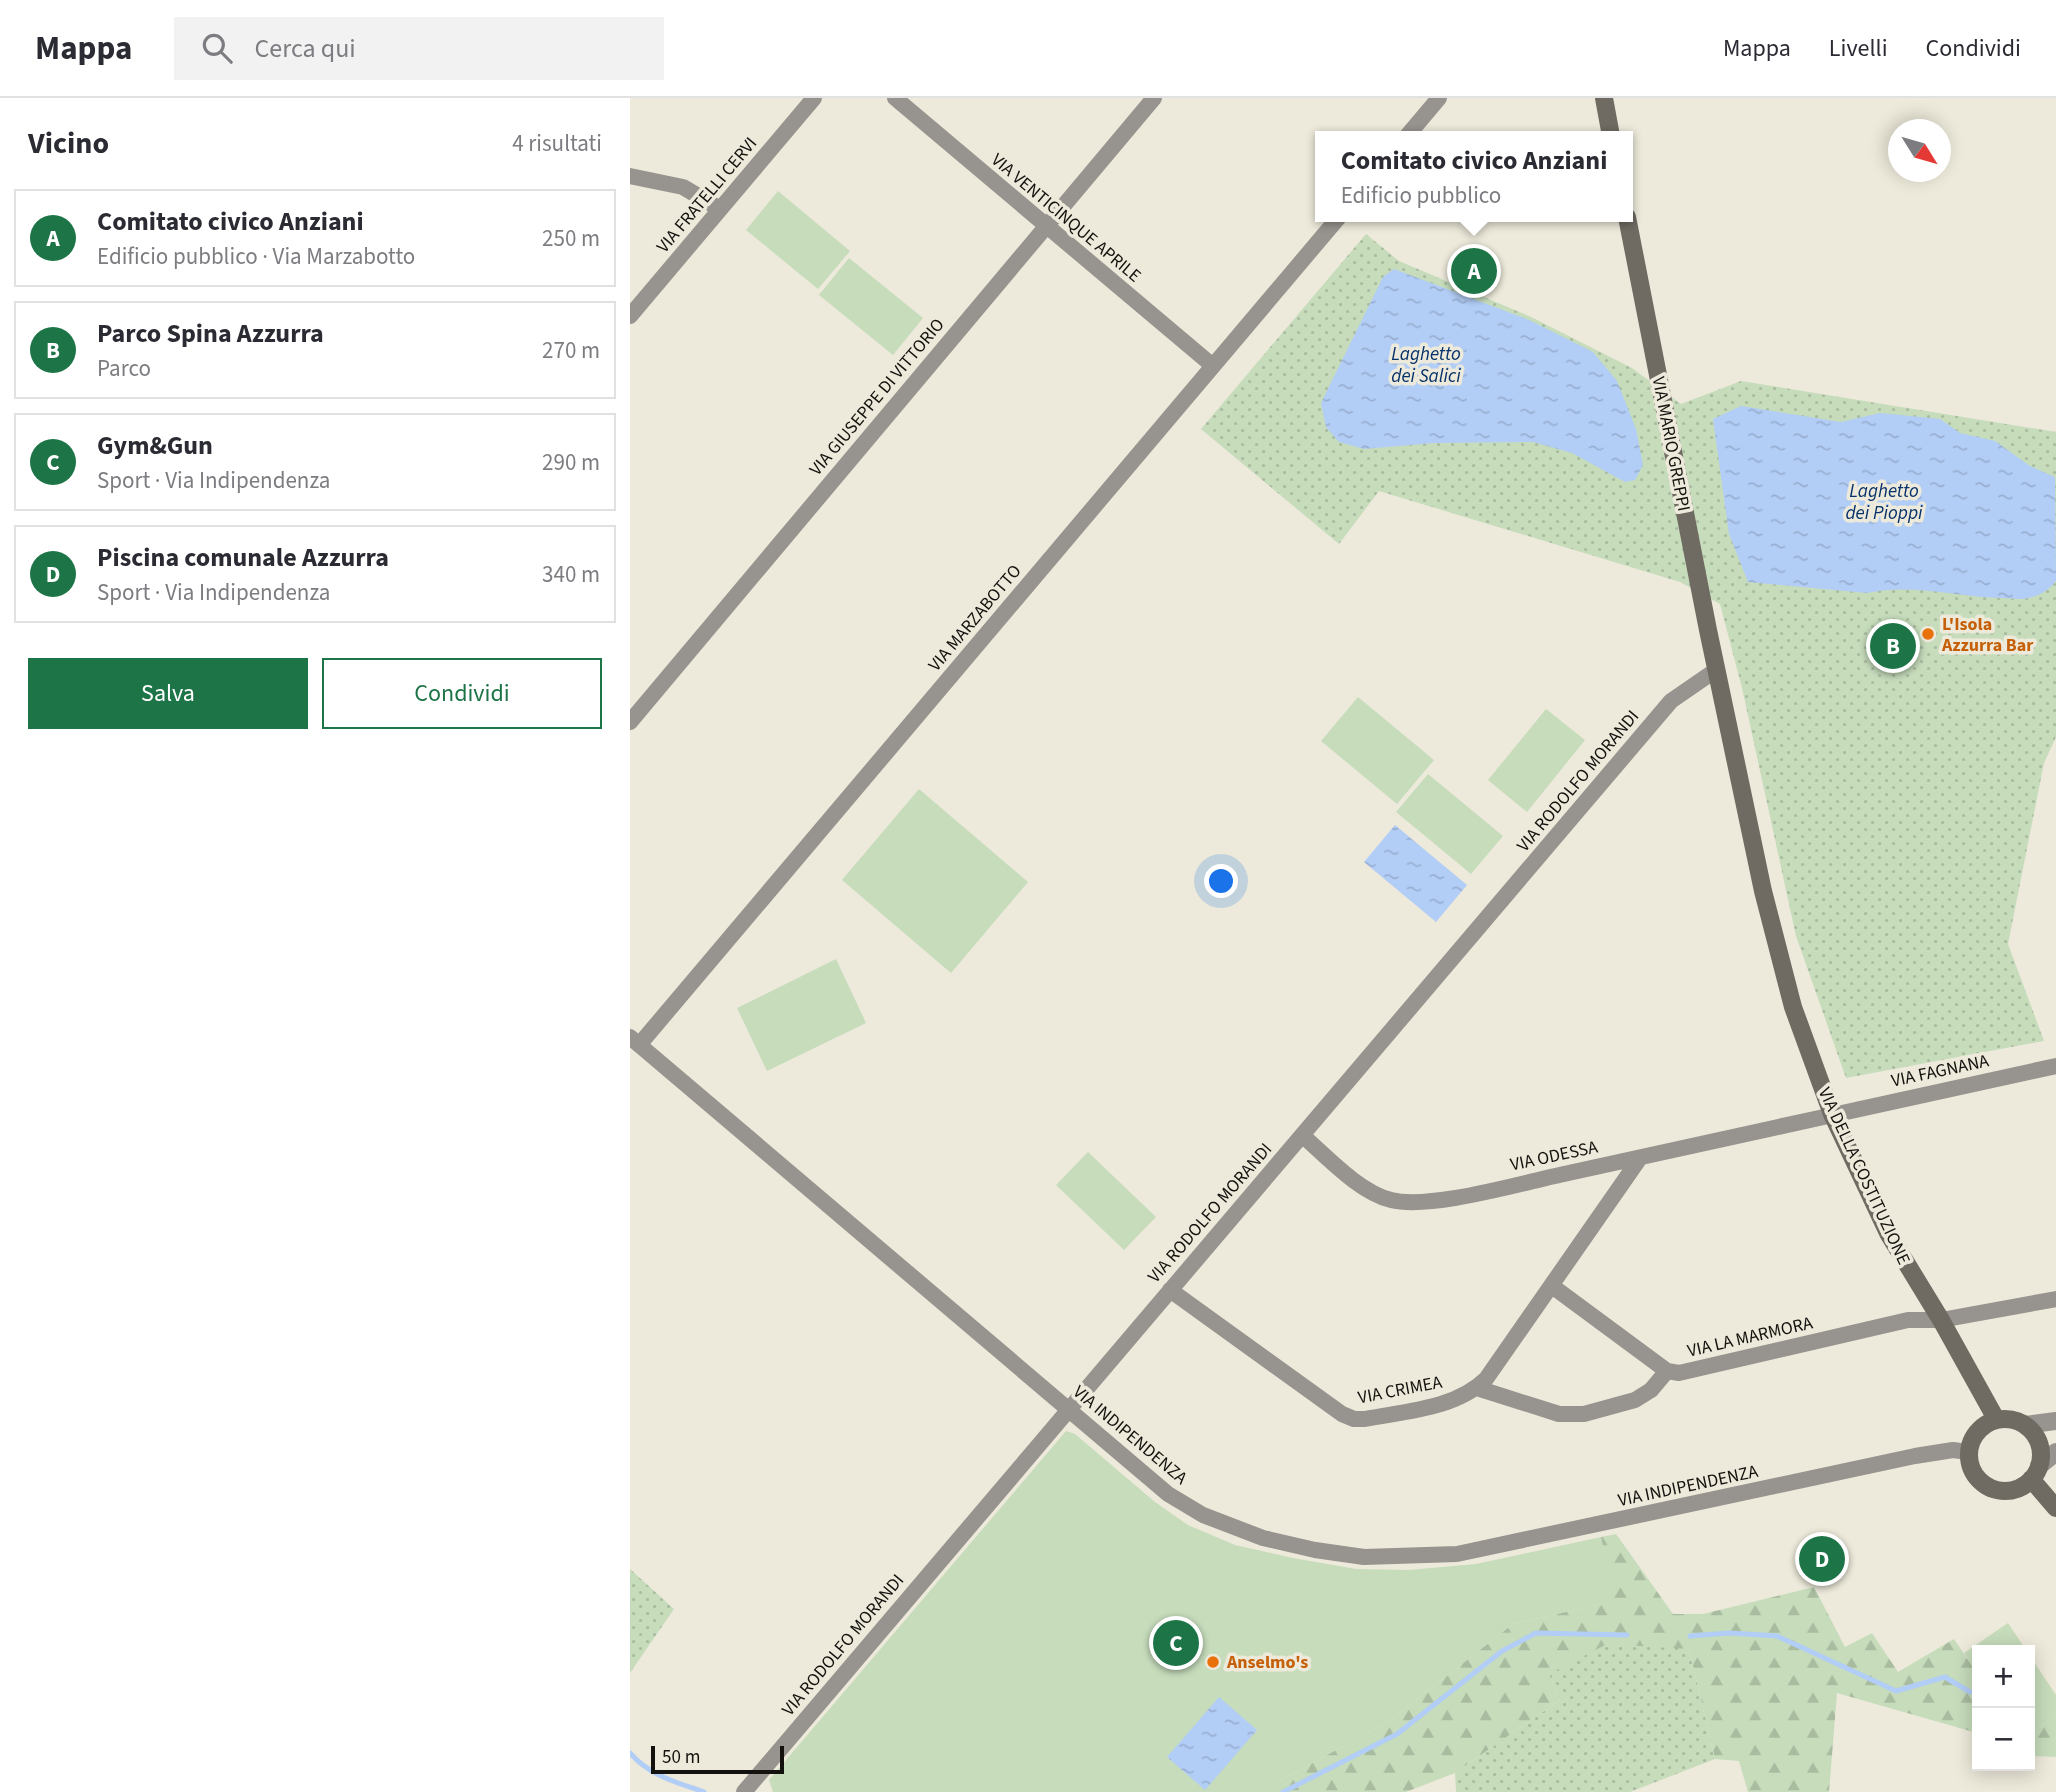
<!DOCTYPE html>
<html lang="it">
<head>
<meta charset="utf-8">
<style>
  body { margin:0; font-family:"Source Sans 3",sans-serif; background:#f2f2f3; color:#2b2b33 }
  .controls { position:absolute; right:21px; bottom:21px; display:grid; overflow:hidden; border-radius:0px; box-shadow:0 4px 18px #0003 }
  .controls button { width:63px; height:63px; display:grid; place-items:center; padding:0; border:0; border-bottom:2px solid #e1e1e2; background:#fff; color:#2b2b33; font:35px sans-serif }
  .compass { position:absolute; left:1258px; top:21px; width:63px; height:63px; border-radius:50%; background:#fff; box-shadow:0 4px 18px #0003; rotate:127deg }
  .scale { position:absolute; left:21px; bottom:18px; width:133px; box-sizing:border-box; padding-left:7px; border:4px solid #14120e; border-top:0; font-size:19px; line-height:24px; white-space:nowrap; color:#14120e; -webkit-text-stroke:5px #edeadb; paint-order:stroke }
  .you { position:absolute; left:592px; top:784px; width:24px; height:24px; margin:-18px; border:5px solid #fff; border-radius:50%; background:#1a73e8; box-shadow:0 0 0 10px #1a73e833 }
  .badge { display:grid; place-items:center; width:46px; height:46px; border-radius:50%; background:#1d7447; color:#fff; font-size:23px; font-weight:700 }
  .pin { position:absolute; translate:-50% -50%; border:4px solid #fff; box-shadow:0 2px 7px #0006 }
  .popup { position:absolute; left:685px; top:33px; width:318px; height:91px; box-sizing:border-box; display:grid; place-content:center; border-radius:0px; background:#fff; filter:drop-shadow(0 2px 5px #0005); font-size:23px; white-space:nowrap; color:#7c7c81 }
  .popup b { font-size:26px; color:#2b2b33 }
  .popup::after { content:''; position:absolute; left:50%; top:100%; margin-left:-14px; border:14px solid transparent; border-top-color:#fff }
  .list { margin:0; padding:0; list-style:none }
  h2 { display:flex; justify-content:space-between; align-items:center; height:91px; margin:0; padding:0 28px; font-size:30px }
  h2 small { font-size:23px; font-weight:400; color:#7c7c81 }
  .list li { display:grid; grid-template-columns:46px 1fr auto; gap:21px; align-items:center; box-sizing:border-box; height:98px; margin:0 14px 14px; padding:0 14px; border:2px solid #e1e1e2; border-radius:0px }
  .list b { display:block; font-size:26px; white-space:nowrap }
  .list p { margin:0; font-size:23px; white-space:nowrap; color:#7c7c81 }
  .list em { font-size:23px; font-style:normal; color:#7c7c81 }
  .actions { display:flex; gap:14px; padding:21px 28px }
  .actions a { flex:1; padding:16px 0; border:2px solid #1d7447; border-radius:0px; text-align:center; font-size:24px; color:#1d7447 }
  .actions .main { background:#1d7447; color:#fff }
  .icon { flex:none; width:38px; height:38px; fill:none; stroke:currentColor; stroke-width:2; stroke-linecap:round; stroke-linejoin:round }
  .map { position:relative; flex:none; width:1426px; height:1694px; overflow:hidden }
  header { display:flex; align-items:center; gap:42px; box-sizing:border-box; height:98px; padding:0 35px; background:#fff; border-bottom:2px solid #e1e1e2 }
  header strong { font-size:33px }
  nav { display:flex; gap:38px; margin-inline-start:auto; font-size:24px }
  .search { width:490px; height:63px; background:#f2f2f3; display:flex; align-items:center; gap:18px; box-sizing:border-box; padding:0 24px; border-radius:0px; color:#7c7c81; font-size:26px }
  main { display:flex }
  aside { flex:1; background:#fff }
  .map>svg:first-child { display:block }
</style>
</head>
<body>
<header>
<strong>Mappa</strong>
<div class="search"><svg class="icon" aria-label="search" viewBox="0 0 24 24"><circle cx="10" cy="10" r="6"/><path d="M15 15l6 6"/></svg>Cerca qui</div>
<nav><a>Mappa</a><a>Livelli</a><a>Condividi</a></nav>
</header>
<main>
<aside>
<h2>Vicino<small>4 risultati</small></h2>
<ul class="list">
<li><span class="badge">A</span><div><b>Comitato civico Anziani</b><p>Edificio pubblico · Via Marzabotto</p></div><em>250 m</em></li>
<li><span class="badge">B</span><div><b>Parco Spina Azzurra</b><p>Parco</p></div><em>270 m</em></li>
<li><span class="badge">C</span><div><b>Gym&amp;Gun</b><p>Sport · Via Indipendenza</p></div><em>290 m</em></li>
<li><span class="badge">D</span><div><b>Piscina comunale Azzurra</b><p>Sport · Via Indipendenza</p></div><em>340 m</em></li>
</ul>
<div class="actions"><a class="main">Salva</a><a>Condividi</a></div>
</aside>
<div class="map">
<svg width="1426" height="1694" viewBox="0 0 1426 1694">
  <defs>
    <pattern id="forest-firs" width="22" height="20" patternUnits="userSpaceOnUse" patternTransform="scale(1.75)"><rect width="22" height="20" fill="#c6dcbb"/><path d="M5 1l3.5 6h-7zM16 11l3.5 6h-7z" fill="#a9bca0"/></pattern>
    <pattern id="park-dots" width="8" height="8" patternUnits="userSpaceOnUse" patternTransform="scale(1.75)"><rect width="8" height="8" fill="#c6dcbb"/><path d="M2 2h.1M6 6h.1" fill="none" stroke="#a9bca0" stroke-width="1.8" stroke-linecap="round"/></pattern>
    <pattern id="water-ripples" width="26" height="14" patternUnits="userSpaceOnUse" patternTransform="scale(1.75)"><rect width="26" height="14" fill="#b2cdf6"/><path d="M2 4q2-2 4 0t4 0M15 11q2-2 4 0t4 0" fill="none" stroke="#98afd2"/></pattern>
  </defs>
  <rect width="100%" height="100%" fill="#edeadb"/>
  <path fill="#c6dcbb" d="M148,93L220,153L188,191L116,132Z
    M219,160L293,220L263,257L189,197Z
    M728,599L804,662L767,706L691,643Z
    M916,611L955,642L897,714L858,682Z
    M798,676L873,738L841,776L766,714Z
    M289,691L398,784L321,875L212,782Z
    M206,861L236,925L137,973L107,910Z
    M458,1054L526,1119L494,1152L426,1087Z
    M436,1333L445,1336L525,1404L558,1427L605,1447L663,1460L726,1471L779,1472L846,1466L971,1439L986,1503L883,1526L758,1624L629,1694H143L139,1682Z
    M1378,1525L1396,1552H1347V1575L1334,1555Z
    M1400,1558L1426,1597V1618L1400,1636Z"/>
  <path fill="url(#forest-firs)" d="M986,1436L1043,1516H1073L1184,1489L1215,1549L1242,1535L1268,1574L1324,1541L1347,1575V1635L1207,1595L1199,1694H1118L1109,1663L1085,1661L1059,1551L919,1576L930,1602L825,1675L776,1694H629L758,1624L883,1526L985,1503L971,1439Z
    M1426,1618V1659L1400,1658V1636Z"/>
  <path fill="url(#park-dots)" d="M736,136L769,163L899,218L1002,270L1051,306L1111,283L1426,334V639L1414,665L1378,846L1414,943L1216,980L1166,838L1112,590L1090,506L1050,484L749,393L709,446L571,331Z
    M0,1471L44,1511L0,1575Z
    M977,1546L1059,1551L1085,1661L1000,1694H826L825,1675L930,1602L919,1576Z"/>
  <path fill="url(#water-ripples)" d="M764,171L899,222L963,254L987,283L1006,331L1013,367L1005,382L995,384L942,355L903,344L804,345L734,351L709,344L696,329L691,305L753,179Z
    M1111,308L1211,324L1250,315L1310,321L1330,335L1365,343L1400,368L1425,379L1426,483C1419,492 1411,497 1399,500C1391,502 1381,500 1372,500C1328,499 1281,485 1237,495L1118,484L1099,436L1083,321Z
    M765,727L837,787L806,824L734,764Z
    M589,1599L627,1632L575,1692L537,1659Z"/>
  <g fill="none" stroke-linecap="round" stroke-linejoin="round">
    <path stroke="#b2cdf6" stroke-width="5" d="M1060,1538L1099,1535L1147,1538L1266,1593L1315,1579L1340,1594
      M0,1655C20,1678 46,1684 74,1694
      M653,1694L767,1636L872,1553L906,1535L997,1537"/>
    <path stroke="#97938e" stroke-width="16" d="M265,0L583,268
      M777,38L809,0
      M0,78L53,89L90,111
      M0,218L184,0
      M0,624L524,0
      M0,939L538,1396L573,1417L633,1440L685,1452L734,1459L827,1456L1285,1358L1323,1352L1338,1354
      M9,947L709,119
      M672,1037C697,1059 729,1094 761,1102C801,1112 891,1085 934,1076C1098,1041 1262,1003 1426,968
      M922,1188L1037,1273L1049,1275L1278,1222H1311L1426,1201
      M540,1192L712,1316L724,1321H735C776,1313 825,1311 856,1281L1010,1060
      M847,1290L929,1316H954L1005,1302L1021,1292L1037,1273
      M114,1694L1041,603L1086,572"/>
    <path stroke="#97938e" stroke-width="18" d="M1396,1327L1426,1323
      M1409,1368L1426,1354"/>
    <path stroke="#6f6a62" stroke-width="18" d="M974,0L981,38
      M997,119L1078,532L1133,793L1163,909L1202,1016L1258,1135L1311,1222L1366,1321
      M1339 1357a36 36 0 1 1 72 0a36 36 0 1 1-72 0Z
      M1401,1381L1426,1410"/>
  </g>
  <g fill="#e8710a" stroke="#edeadb" stroke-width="2.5">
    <circle cx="1298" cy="536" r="7"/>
    <circle cx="583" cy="1564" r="7"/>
  </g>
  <g text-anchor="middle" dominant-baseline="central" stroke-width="7" stroke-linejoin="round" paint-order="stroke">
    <g font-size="18" fill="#14120e" stroke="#edeadb">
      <text transform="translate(77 97) rotate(-50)">VIA FRATELLI CERVI</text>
      <text transform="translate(436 120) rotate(40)">VIA VENTICINQUE APRILE</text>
      <text transform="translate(247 299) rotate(-50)">VIA GIUSEPPE DI VITTORIO</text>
      <text transform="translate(1041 346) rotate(79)">VIA MARIO GREPPI</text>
      <text transform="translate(345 520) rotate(-50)">VIA MARZABOTTO</text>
      <text transform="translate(948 683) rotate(-50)">VIA RODOLFO MORANDI</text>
      <text transform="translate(1310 973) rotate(-12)">VIA FAGNANA</text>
      <text transform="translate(924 1058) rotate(-12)">VIA ODESSA</text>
      <text transform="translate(1234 1078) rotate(65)">VIA DELLA COSTITUZIONE</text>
      <text transform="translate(580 1115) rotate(-49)">VIA RODOLFO MORANDI</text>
      <text transform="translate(1120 1239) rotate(-13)">VIA LA MARMORA</text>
      <text transform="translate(770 1292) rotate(-11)">VIA CRIMEA</text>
      <text transform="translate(500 1337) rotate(40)">VIA INDIPENDENZA</text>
      <text transform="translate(1058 1388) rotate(-12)">VIA INDIPENDENZA</text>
      <text transform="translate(213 1547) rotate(-50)">VIA RODOLFO MORANDI</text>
    </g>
    <g font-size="18" font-weight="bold" fill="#c56008" stroke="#edeadb" text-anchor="start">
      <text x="1312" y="526">L'Isola<tspan x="1312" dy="21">Azzurra Bar</tspan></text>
      <text x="597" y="1564">Anselmo's</text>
    </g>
    <g font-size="19" font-style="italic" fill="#06316a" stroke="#edeadb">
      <text x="796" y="256">Laghetto<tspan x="796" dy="22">dei Salici</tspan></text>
      <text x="1254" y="393">Laghetto<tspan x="1254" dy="22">dei Pioppi</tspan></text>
    </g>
  </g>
</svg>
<div class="controls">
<button>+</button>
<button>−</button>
</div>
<svg class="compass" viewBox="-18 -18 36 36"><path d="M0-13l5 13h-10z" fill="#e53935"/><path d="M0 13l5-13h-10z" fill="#7c7c81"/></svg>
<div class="scale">50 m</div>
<div class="you"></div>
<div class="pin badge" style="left:844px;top:173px">A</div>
<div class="popup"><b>Comitato civico Anziani</b>Edificio pubblico</div>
<div class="pin badge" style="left:1263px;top:548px">B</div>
<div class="pin badge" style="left:546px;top:1545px">C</div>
<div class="pin badge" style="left:1192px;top:1461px">D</div>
</div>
</main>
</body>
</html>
